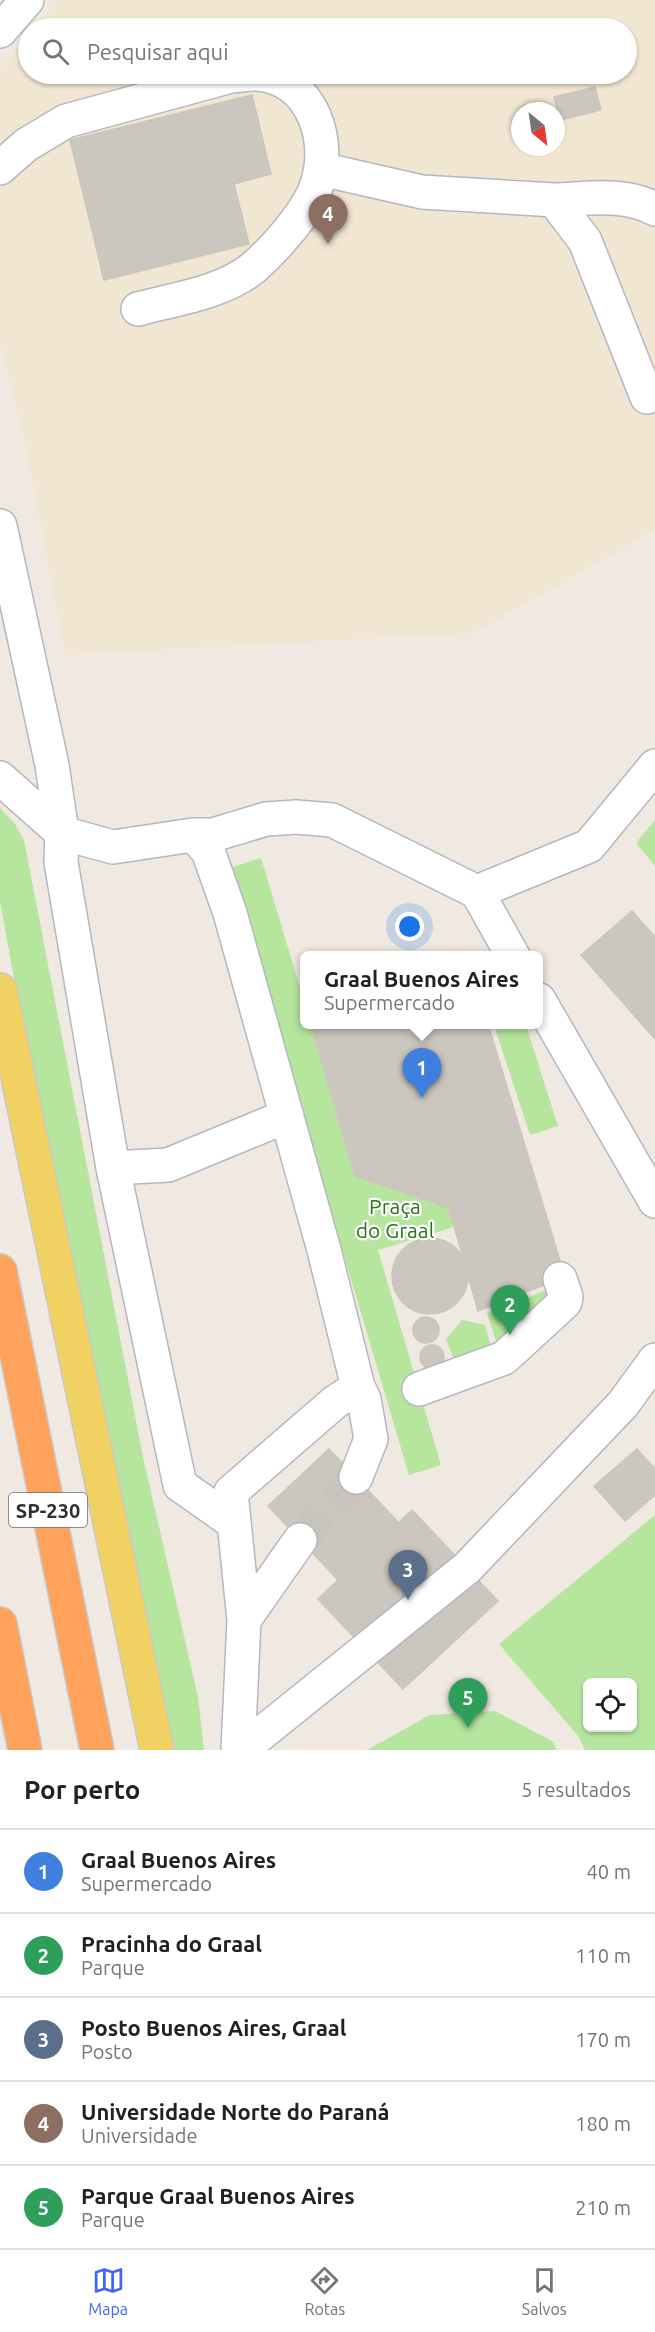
<!DOCTYPE html>
<html lang="pt">
<head>
<meta charset="utf-8">
<style>
  body { margin:0; font-family:Ubuntu,sans-serif; background:#f6f6f6; color:#202124 }
  .controls { position:absolute; right:18px; bottom:18px; display:grid; overflow:hidden; border-radius:9px; box-shadow:0 2px 4px #0004 }
  .controls button { width:54px; height:54px; display:grid; place-items:center; padding:0; border:0; border-bottom:2px solid #e0e0e0; background:#fff; color:#202124; font:30px sans-serif }
  .compass { position:absolute; left:511px; top:102px; width:54px; height:54px; border-radius:50%; background:#fff; box-shadow:0 2px 4px #0004; rotate:151deg }
  .you { position:absolute; left:410px; top:927px; width:21px; height:21px; margin:-15px; border:4px solid #fff; border-radius:50%; background:#1a73e8; box-shadow:0 0 0 9px #1a73e833 }
  .badge { display:grid; place-items:center; width:39px; height:39px; border-radius:50%; background:#4264fb; color:#fff; font-size:20px; font-weight:700 }
  .pin { position:absolute; translate:-50% -50px; filter:drop-shadow(0 2px 3px #0008) }
  .pin::after { content:''; position:absolute; top:32px; width:21px; height:18px; background:inherit; clip-path:polygon(0 0,100% 0,50% 100%) }
  .popup { position:absolute; left:300px; top:951px; width:243px; height:78px; box-sizing:border-box; display:grid; place-content:center; border-radius:9px; background:#fff; filter:drop-shadow(0 2px 4px #0005); font-size:20px; white-space:nowrap; color:#757577 }
  .popup b { font-size:22px; color:#202124 }
  .popup::after { content:''; position:absolute; left:50%; top:100%; margin-left:-12px; border:12px solid transparent; border-top-color:#fff }
  .list { margin:0; padding:0; list-style:none }
  h2 { display:flex; justify-content:space-between; align-items:center; height:78px; margin:0; padding:0 24px; font-size:26px }
  h2 small { font-size:20px; font-weight:400; color:#757577 }
  .list li { display:grid; grid-template-columns:39px 1fr auto; gap:18px; align-items:center; box-sizing:border-box; height:84px; padding:0 24px; border-top:2px solid #e0e0e0 }
  .list b { display:block; font-size:22px; white-space:nowrap }
  .list p { margin:0; font-size:20px; white-space:nowrap; color:#757577 }
  .list em { font-size:20px; font-style:normal; color:#757577 }
  .icon { flex:none; width:33px; height:33px; fill:none; stroke:currentColor; stroke-width:2; stroke-linecap:round; stroke-linejoin:round }
  .map { position:relative; flex:none; width:655px; height:1750px; overflow:hidden }
  .search { position:absolute; background:#fff; box-shadow:0 2px 4px #0004; left:18px; right:18px; top:18px; height:66px; display:flex; align-items:center; gap:15px; box-sizing:border-box; padding:0 21px; border-radius:33px; color:#757577; font-size:22px }
  .sheet { height:498px; background:#fff }
  nav { display:flex; justify-content:space-around; align-items:center; box-sizing:border-box; height:84px; border-top:2px solid #e0e0e0; background:#fff; font-size:16px; color:#757577 }
  nav a { display:grid; justify-items:center; gap:3px }
  nav .on { color:#4264fb }
  .map>svg:first-child { display:block }
</style>
</head>
<body>
<div class="map">
<svg width="655" height="1750" viewBox="0 0 655 1750">
  <rect width="100%" height="100%" fill="#efe9e1"/>
  <path fill="#f0e6d1" fill-rule="evenodd" d="M58,0H655V530L474,633L65,655L23,433L0,341V68L28,35V74H626V28H34ZM520,111H556V147H520Z"/>
  <path fill="#b6e59e" fill-rule="evenodd" d="M0,808L15,824L24,840L143,1457L198,1697L204,1750H169L36,1099L0,901Z
    M655,820V866L636,843Z
    M261,858L305,1004V1024L311,1025L355,1176L449,1208L454,1227L378,1250L441,1465L409,1475L229,868Z
    M494,1025H526L558,1126L530,1135Z
    M557,1286L501,1357L487,1313Z
    M462,1320L485,1325L491,1346L454,1360L446,1339Z
    M655,1515V1750H585L579,1737L499,1644ZM588,1682H632V1728H588Z
    M495,1711L552,1741L557,1750H367L430,1715Z"/>
  <path fill="#cbc7bf" stroke="#cbc5ba" stroke-width="1.5" d="M595,87L601,110L560,120L554,97Z
    M252,95L271,174L234,184L249,244L104,280L70,140Z
    M632,911L655,937V1039L581,955Z
    M311,1024H488L565,1277L478,1311L449,1208L355,1176Z
    M392 1276a38 38 0 1 1 76 0a38 38 0 1 1-76 0Z
    M413 1330a13 13 0 1 1 26 0a13 13 0 1 1-26 0Z
    M420 1357a12 12 0 1 1 24 0a12 12 0 1 1-24 0Z
    M329,1449L399,1523L338,1580L268,1506Z
    M637,1449L655,1469V1495L625,1521L594,1486Z
    M412,1510L498,1601L403,1689L318,1599Z"/>
  <g fill="none" stroke-linecap="round" stroke-linejoin="round">
    <path stroke="#c8c4bd" stroke-width="33" stroke-dasharray="33 16" stroke-linecap="butt" d="M300,1540L356,1477"/>
    <defs>
      <path id="minor" d="M0,31L27,0
        M0,168L26,145L66,121L231,76L251,74
        M321,169L422,192L554,200
        M138,309C175,299 222,293 253,268C274,250 305,215 315,190C334,143 313,79 258,74
        M647,397L585,241L554,200C588,199 624,192 655,209
        M0,526L52,765L62,833L61,862L113,1168L180,1485L234,1523
        M0,778L62,833L113,847L193,835L208,851L230,913L324,1250L358,1387L335,1402L231,1492L244,1620L238,1750
        M193,835H213L266,819L296,817L332,820L477,892L513,956
        M477,892L589,846L655,766
        M539,1000L655,1201
        M113,1168L168,1165L287,1116
        M419,1389L504,1358L565,1302L566,1297L560,1279
        M356,1477L371,1439L364,1399L358,1387
        M244,1620L300,1540
        M241,1750L467,1568L623,1404L655,1360"/>
      <path id="major" d="M0,990L157,1750"/>
      <path id="highway" d="M0,1271L97,1750
        M0,1624L25,1750"/>
    </defs>
    <use href="#minor" stroke="#b4b7c1" stroke-width="36"/>
    <use href="#major" stroke="#c9c9c9" stroke-width="36"/>
    <use href="#highway" stroke="#c9c9c9" stroke-width="36"/>
    <use href="#minor" stroke="#fff" stroke-width="33"/>
    <use href="#major" stroke="#f2d163" stroke-width="33"/>
    <use href="#highway" stroke="#ffa35c" stroke-width="33"/>
  </g>
  <g text-anchor="middle" dominant-baseline="central" stroke-width="4.5" stroke-linejoin="round" paint-order="stroke">
    <rect fill="#fff" stroke="#6d6d6d" stroke-width="1.5" x="9" y="1493" width="78" height="34" rx="4.5"/>
    <g font-size="20" font-weight="bold" fill="#2e2e2e">
      <text x="48" y="1510">SP-230</text>
    </g>
    <g font-size="21" fill="#2c6e1b" stroke="#fff">
      <text x="395" y="1206">Praça<tspan x="395" dy="24">do Graal</tspan></text>
    </g>
  </g>
</svg>
<div class="controls">
<button><svg class="icon" aria-label="locate" viewBox="0 0 24 24"><circle cx="12" cy="12" r="6"/><path d="M12 2v4M12 18v4M2 12h4M18 12h4"/></svg></button>
</div>
<svg class="compass" viewBox="-18 -18 36 36"><path d="M0-13l5 13h-10z" fill="#e53935"/><path d="M0 13l5-13h-10z" fill="#757577"/></svg>
<div class="you"></div>
<div class="pin badge" style="left:422px;top:1098px;background:#3f7fe0">1</div>
<div class="popup"><b>Graal Buenos Aires</b>Supermercado</div>
<div class="pin badge" style="left:510px;top:1335px;background:#2e9e5b">2</div>
<div class="pin badge" style="left:408px;top:1600px;background:#5c6f8a">3</div>
<div class="pin badge" style="left:328px;top:244px;background:#8d6e63">4</div>
<div class="pin badge" style="left:468px;top:1728px;background:#2e9e5b">5</div>
<div class="search"><svg class="icon" aria-label="search" viewBox="0 0 24 24"><circle cx="10" cy="10" r="6"/><path d="M15 15l6 6"/></svg>Pesquisar aqui</div>
</div>
<section class="sheet">
<h2>Por perto<small>5 resultados</small></h2>
<ul class="list">
<li><span class="badge" style="background:#3f7fe0">1</span><div><b>Graal Buenos Aires</b><p>Supermercado</p></div><em>40 m</em></li>
<li><span class="badge" style="background:#2e9e5b">2</span><div><b>Pracinha do Graal</b><p>Parque</p></div><em>110 m</em></li>
<li><span class="badge" style="background:#5c6f8a">3</span><div><b>Posto Buenos Aires, Graal</b><p>Posto</p></div><em>170 m</em></li>
<li><span class="badge" style="background:#8d6e63">4</span><div><b>Universidade Norte do Paraná</b><p>Universidade</p></div><em>180 m</em></li>
<li><span class="badge" style="background:#2e9e5b">5</span><div><b>Parque Graal Buenos Aires</b><p>Parque</p></div><em>210 m</em></li>
</ul>
</section>
<nav>
<a class="on"><svg class="icon" aria-label="map" viewBox="0 0 24 24"><path d="M3 6l6-2 6 2 6-2v14l-6 2-6-2-6 2zM9 4v14M15 6v14"/></svg>Mapa</a>
<a><svg class="icon" aria-label="directions" viewBox="0 0 24 24"><path d="M12 3l9 9-9 9-9-9zM9 14v-3h6M13 9l2 2-2 2"/></svg>Rotas</a>
<a><svg class="icon" aria-label="saved" viewBox="0 0 24 24"><path d="M7 4h10v16l-5-4-5 4z"/></svg>Salvos</a>
</nav>
</body>
</html>
